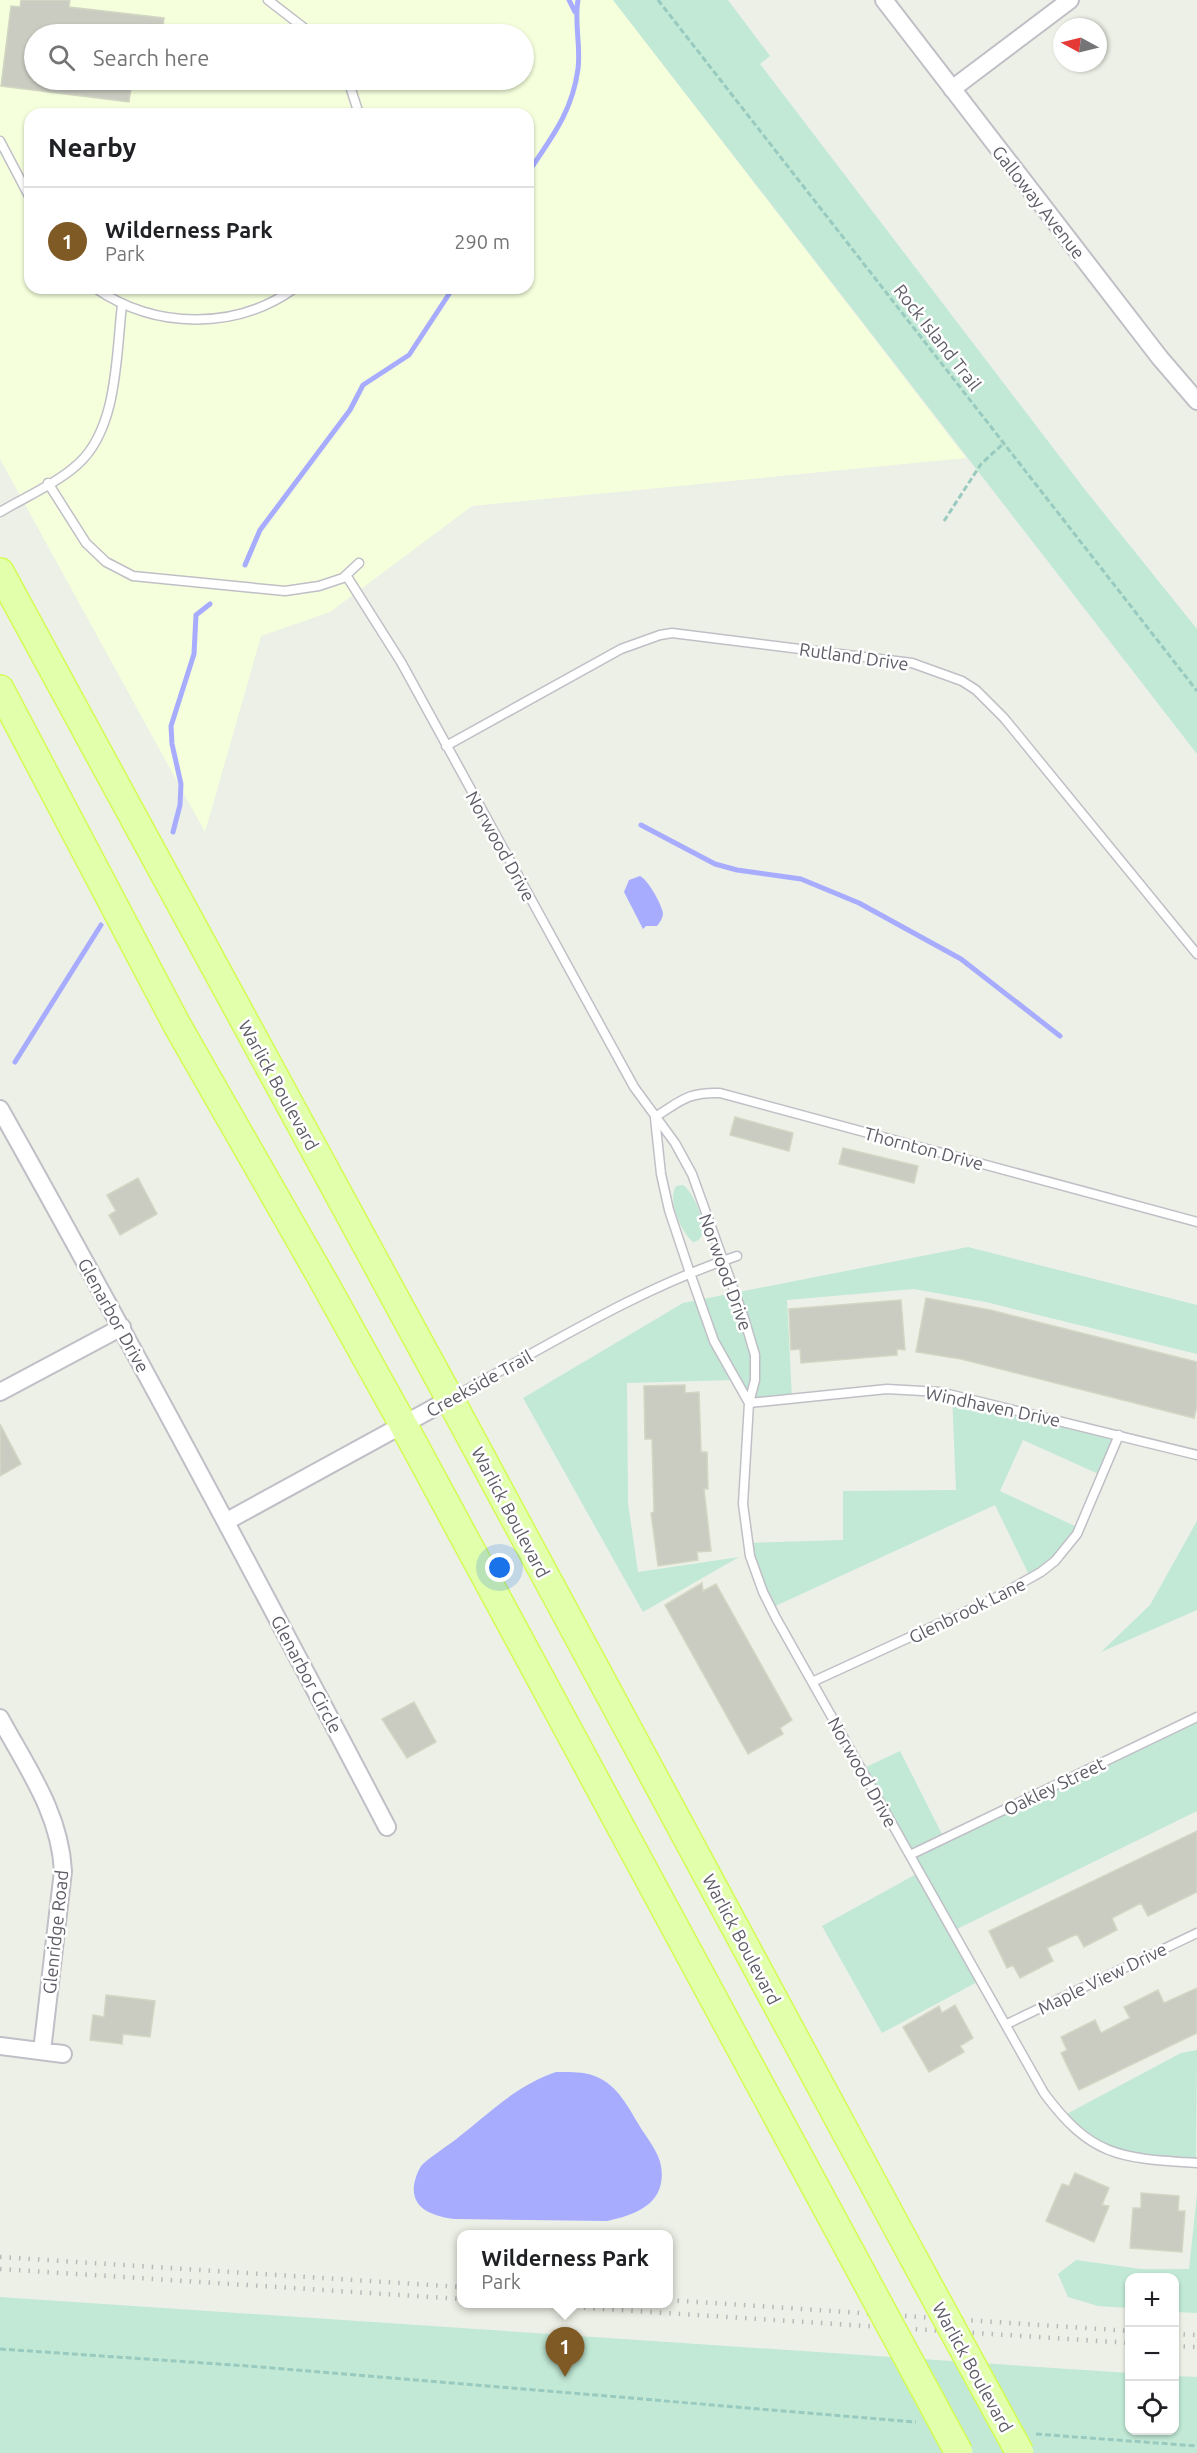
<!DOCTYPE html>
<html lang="en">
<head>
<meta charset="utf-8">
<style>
  body { margin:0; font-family:Ubuntu,sans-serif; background:#f6f6f6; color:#202124 }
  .controls { position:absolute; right:18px; bottom:18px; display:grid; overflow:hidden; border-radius:12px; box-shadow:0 2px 4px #0004 }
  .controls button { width:54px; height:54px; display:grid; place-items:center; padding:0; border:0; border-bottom:2px solid #e0e0e0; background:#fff; color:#202124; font:30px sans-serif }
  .compass { position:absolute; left:1053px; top:18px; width:54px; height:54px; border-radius:50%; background:#fff; box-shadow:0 2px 4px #0004; rotate:277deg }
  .you { position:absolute; left:500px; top:1568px; width:21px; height:21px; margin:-15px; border:4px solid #fff; border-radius:50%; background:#1a73e8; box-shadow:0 0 0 9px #1a73e833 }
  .badge { display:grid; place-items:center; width:39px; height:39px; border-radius:50%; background:#805a25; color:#fff; font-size:20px; font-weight:700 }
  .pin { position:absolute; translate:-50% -50px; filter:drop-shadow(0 2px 3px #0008) }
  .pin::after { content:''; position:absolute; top:32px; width:21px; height:18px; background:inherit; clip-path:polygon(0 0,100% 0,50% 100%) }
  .popup { position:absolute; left:457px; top:2230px; width:216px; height:78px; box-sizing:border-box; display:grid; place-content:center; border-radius:12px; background:#fff; filter:drop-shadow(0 2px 4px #0005); font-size:20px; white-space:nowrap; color:#757577 }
  .popup b { font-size:22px; color:#202124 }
  .popup::after { content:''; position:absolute; left:50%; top:100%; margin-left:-12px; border:12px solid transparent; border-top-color:#fff }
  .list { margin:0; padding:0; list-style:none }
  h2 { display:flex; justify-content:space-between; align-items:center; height:78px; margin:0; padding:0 24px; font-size:26px }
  h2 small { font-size:20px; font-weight:400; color:#757577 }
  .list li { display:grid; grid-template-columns:39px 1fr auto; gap:18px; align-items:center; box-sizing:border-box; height:108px; padding:0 24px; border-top:2px solid #e0e0e0 }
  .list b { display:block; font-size:22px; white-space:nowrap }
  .list p { margin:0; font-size:20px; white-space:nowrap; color:#757577 }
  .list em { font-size:20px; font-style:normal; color:#757577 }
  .icon { flex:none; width:33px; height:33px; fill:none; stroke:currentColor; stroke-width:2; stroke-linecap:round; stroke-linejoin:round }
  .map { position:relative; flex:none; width:1197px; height:2453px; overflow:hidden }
  .search { position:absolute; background:#fff; box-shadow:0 2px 4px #0004; left:24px; top:24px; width:510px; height:66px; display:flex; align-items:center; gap:15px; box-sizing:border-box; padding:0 21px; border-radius:33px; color:#757577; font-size:22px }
  .panel { position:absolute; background:#fff; box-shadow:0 2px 4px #0004; left:24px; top:108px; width:510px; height:186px; border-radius:18px }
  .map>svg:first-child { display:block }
</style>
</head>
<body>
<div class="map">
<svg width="1197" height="2453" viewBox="0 0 1197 2453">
  <rect width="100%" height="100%" fill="#edf0e6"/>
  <path fill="#f5ffdc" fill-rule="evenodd" d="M0,0H613L966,458L472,506L330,612L261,636L205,832L0,459ZM34,34H524V80H34ZM30,114H528V288H30Z"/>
  <path fill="#c1e9d5" d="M613,0H728L770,56L760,64L1086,491L1197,629V754Z
    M683,1185C694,1192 716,1239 693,1242C681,1232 667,1200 676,1186Z
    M968,1247L1197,1305V1354L986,1302L914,1289L787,1300L792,1398L749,1403L734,1380L627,1383L628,1503L638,1572L739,1557L643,1612L523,1398L683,1303Z
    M952,1394L1119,1435L1103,1476L1023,1440L1000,1491L1079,1528L1077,1534L1031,1579L995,1505L771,1608L748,1543L843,1540V1491L956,1490Z
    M1197,1521V1610L1101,1652L1150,1605Z
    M1197,1717V1811L953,1931L981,1980L882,2033L822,1926L920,1872L862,1769L900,1751L944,1838Z
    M1197,2050L1196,2163L1105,2148L1061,2117L1181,2053Z
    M1197,2194V2313L1175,2312L1174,2278H1130L1129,2308L1098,2306L1068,2297L1058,2274L1076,2260L1141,2269H1189Z
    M0,2297L1129,2373L1130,2430H1174L1175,2376L1197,2377V2453H0Z"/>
  <path fill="#a7acff" d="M640,876C648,880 661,903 663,913C663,918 660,922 657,926H646L643,929L624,892L629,880Z
    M556,2072C569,2072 584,2071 597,2077C617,2085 629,2108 639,2125C646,2137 659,2152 661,2166C667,2203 637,2215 607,2221L454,2219C435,2216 411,2210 414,2185C415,2179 418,2169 423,2164C434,2154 448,2146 460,2136C493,2110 516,2086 556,2072Z"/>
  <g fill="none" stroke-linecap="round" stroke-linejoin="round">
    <path stroke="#a7acff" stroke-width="5" d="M569,0L575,12
      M528,173C551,138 572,113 578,69C581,46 574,23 578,0
      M245,565L260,530L350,410L363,385L409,355L453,288
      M641,825L715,864L737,870L801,879L859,903L961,959L1060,1036
      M173,832L180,805L181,784L172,744L171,726L194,654L196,615L210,604
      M15,1062L101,925"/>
  </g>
  <path fill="#caccc2" stroke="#d2d6c3" stroke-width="1.5" d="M21,0H70L69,7L164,18L162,34H34V80H132L129,102L1,86L11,6L20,7Z
    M735,1117L793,1133L789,1151L730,1135Z
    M843,1148L918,1166L914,1183L839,1164Z
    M138,1178L157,1214L120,1235L109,1215L116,1211L107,1195Z
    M926,1298L990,1310L1197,1362V1406L1194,1418L961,1359L916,1352Z
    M901,1300L905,1350L897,1349V1355L801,1363L800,1349L791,1350L789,1309Z
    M685,1385V1393L699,1392L701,1452H707L708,1489H704L711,1551L697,1552L698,1560L658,1566L651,1513L654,1512L652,1439H645L644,1386Z
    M0,1424L21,1464L0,1476Z
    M702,1583L703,1591L716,1584L792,1720L780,1728L783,1734L748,1754L665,1605Z
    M414,1702L436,1742L407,1758L382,1719Z
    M1197,1831V1892L1148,1916L1141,1903L1112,1918L1117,1930L1084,1947L1077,1934L1047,1948L1053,1961L1020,1978L1013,1965L1007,1968L989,1931Z
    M1197,1988V2033L1079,2090L1061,2053L1067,2050L1061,2037L1095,2020L1101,2033L1130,2018L1124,2007L1158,1990L1164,2003Z
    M106,1995L155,2001L150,2037L123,2034L122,2044L90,2040L93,2015L104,2017Z
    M955,2005L973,2038L960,2046L964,2052L929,2072L903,2027L939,2006L942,2013Z
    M1075,2173L1109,2188L1102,2205L1109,2206L1094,2242L1046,2221L1062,2184L1069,2186Z
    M1141,2193L1179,2196L1178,2211H1185L1182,2252L1130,2248L1133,2208H1141Z"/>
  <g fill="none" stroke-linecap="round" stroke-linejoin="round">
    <defs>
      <path id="service" d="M268,0L312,34
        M348,80L359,114
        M0,141L30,198
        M95,288C155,329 235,331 295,288
        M48,483L86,543L106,562L133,576L285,591L319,586L343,578L359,563
        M0,512C25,497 56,484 78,464C118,428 116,355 122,305
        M346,575L401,662L634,1087L675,1143L692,1174L744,1318L755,1355V1380L749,1403L743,1504L750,1556L763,1592L776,1618L1044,2093C1092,2158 1121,2158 1197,2163
        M446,746L621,649L660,635L672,633L912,663L962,681L976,690L1004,718L1197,954
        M655,1117C681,1101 687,1092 720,1093L1197,1222
        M655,1118L661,1174L669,1210L690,1273L714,1341L749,1403
        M453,1397C546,1347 637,1289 737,1256
        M749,1403L887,1389L940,1392L1197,1455
        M812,1682L993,1599L1041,1572L1055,1561L1077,1534L1119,1435
        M910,1855L1197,1717
        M1007,2024L1197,1933"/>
      <path id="minor" d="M884,0L1160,358L1197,401
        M952,89L1070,0
        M0,1109C133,1346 261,1586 387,1827
        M0,1392L122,1327
        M227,1521L450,1399
        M0,1718C27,1768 60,1813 63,1871L42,2051
        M0,2046L63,2054"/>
      <path id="primary" d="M0,572L450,1399L913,2257
        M0,689L177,1025L324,1282L404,1426L851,2253"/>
    </defs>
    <use href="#service" stroke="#c0bfc7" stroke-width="11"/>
    <use href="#minor" stroke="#c0bfc7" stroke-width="20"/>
    <use href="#primary" stroke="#d4fb54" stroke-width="30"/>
    <path stroke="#99cac0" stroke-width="3" stroke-dasharray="6 3" stroke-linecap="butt" d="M658,0L1197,691
      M944,521L981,464L1004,443
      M0,2349L248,2366L916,2422
      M1036,2434L1197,2446"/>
    <use href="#service" stroke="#fff" stroke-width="8"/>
    <use href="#minor" stroke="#fff" stroke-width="16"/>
    <use href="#primary" stroke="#e2ffac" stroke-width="27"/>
    <path stroke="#b9b9ba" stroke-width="4.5" stroke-dasharray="1.5 8" stroke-linecap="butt" d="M0,2257L462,2287
      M0,2269L462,2299
      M668,2300L1130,2331
      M527,2304L1130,2343
      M1174,2334L1197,2335
      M1174,2346L1197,2347"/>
    <defs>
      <path id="primary-bridge" d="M851,2253L959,2453
        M913,2257L1020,2453"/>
    </defs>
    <use href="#primary-bridge" stroke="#d4fb54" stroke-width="30" stroke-linecap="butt"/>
    <use href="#primary-bridge" stroke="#e2ffac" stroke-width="27"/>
  </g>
  <g text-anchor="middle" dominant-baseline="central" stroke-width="5" stroke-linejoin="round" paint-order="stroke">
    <g font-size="18" fill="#5e5d67" stroke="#fff">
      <text transform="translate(1039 202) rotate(52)">Galloway Avenue</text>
      <text transform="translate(938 337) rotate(52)">Rock Island Trail</text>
      <text transform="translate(854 656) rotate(8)">Rutland Drive</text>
      <text transform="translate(501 846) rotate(61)">Norwood Drive</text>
      <text transform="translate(279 1085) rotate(61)">Warlick Boulevard</text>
      <text transform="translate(924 1148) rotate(15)">Thornton Drive</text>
      <text transform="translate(726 1272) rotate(70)">Norwood Drive</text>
      <text transform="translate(114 1315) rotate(61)">Glenarbor Drive</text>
      <text transform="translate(479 1383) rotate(-29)">Creekside Trail</text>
      <text transform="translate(993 1406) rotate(12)">Windhaven Drive</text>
      <text transform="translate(511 1512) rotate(62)">Warlick Boulevard</text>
      <text transform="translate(967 1610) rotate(-26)">Glenbrook Lane</text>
      <text transform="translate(307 1674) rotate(62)">Glenarbor Circle</text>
      <text transform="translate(863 1772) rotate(61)">Norwood Drive</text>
      <text transform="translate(1054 1786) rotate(-26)">Oakley Street</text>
      <text transform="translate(55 1932) rotate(-84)">Glenridge Road</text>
      <text transform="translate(742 1939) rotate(62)">Warlick Boulevard</text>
      <text transform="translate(1102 1978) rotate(-26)">Maple View Drive</text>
      <text transform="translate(973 2367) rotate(61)">Warlick Boulevard</text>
    </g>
  </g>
</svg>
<div class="controls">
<button>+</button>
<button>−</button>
<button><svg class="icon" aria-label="locate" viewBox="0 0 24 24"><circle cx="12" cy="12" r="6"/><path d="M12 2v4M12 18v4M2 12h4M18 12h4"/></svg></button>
</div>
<svg class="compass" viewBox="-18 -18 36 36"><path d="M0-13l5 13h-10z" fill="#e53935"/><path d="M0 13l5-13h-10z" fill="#757577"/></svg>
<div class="you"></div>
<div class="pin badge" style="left:565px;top:2377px">1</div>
<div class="popup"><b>Wilderness Park</b>Park</div>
<div class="search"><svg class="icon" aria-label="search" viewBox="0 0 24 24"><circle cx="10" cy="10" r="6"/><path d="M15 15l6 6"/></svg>Search here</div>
<section class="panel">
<h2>Nearby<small></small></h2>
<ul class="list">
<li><span class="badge">1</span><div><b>Wilderness Park</b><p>Park</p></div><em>290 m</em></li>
</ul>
</section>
</div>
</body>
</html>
